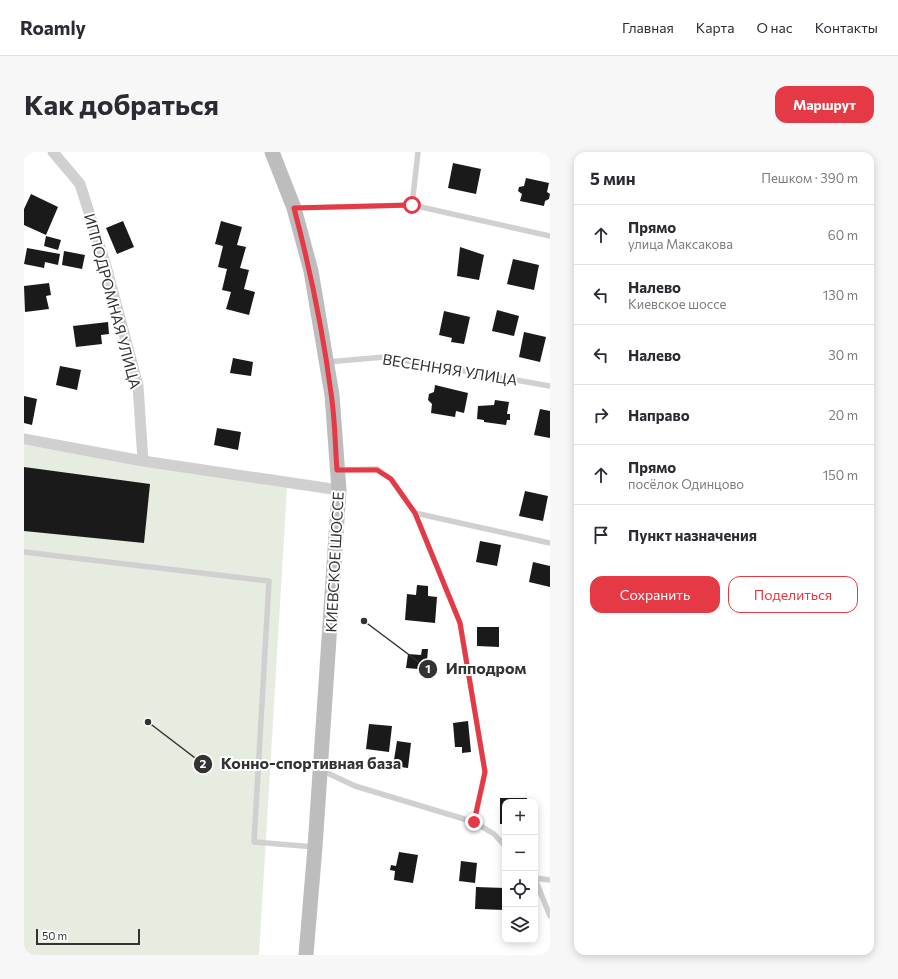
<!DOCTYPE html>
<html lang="ru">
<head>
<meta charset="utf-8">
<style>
  body { margin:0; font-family:Commissioner,sans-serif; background:#f7f7f7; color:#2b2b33 }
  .controls { position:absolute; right:12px; bottom:12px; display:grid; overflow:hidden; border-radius:8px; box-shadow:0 2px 10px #0003 }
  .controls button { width:36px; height:36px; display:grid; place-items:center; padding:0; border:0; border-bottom:1px solid #e1e1e2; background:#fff; color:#2b2b33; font:20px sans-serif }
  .scale { position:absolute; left:12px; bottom:10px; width:104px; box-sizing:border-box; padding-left:4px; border:2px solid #333; border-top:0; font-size:11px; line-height:14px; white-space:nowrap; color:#333; -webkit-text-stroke:3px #fff; paint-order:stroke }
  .stop { position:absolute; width:12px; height:12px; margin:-9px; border:3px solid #e63946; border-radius:50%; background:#fff }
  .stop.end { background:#e63946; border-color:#fff; box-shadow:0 1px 4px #0008 }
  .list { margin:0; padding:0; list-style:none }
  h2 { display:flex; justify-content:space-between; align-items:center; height:52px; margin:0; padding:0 16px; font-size:17px }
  h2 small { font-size:13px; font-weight:400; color:#7c7c81 }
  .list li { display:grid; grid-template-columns:26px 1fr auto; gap:12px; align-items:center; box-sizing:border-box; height:60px; padding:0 16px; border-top:1px solid #e1e1e2 }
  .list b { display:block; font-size:15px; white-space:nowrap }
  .list p { margin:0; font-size:13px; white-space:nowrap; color:#7c7c81 }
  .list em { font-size:13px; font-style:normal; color:#7c7c81 }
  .actions { display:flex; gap:8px; padding:12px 16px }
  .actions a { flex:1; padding:9px 0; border:1px solid #e63946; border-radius:12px; text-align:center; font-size:14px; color:#e63946 }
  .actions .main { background:#e63946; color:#fff }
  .icon { flex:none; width:22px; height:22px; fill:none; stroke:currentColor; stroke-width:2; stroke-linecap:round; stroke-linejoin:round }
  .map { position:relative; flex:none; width:526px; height:803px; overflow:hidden; border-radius:12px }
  header { display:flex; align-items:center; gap:24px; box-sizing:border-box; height:56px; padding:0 20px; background:#fff; border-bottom:1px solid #e1e1e2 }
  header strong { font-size:19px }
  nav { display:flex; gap:22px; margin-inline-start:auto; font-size:14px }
  .intro { display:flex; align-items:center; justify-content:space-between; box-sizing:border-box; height:96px; padding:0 24px }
  h1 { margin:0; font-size:28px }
  .button { padding:10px 18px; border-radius:12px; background:#e63946; color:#fff; font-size:14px; font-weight:700 }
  main { display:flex; gap:24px; padding:0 24px }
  aside { flex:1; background:#fff; border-radius:12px; box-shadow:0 2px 10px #0003 }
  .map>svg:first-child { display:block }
</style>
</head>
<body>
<header>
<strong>Roamly</strong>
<nav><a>Главная</a><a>Карта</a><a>О нас</a><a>Контакты</a></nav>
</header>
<div class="intro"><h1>Как добраться</h1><a class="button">Маршрут</a></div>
<main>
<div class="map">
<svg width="526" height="803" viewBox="0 0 526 803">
  <rect width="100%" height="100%" fill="#fff"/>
  <path fill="#e6ecdf" d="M0,293L263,336L235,803H0Z"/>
  <path fill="#1a1a1a" d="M429,11L457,17L452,42L424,36Z
    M502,26L525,31L523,40L526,42L525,47L521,49L520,54L496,49L498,42L494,39L495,35L500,34Z
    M7,42L34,55L22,83L0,73V57Z
    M99,69L110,95L93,102L82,76Z
    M197,69L218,75L213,93L222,95L216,116L225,118L220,137L231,140L225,163L202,157L207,140L198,138L203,117L194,115L199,94L191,92Z
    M22,84L37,88L34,98L20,94Z
    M436,95L460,103L455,128L433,124Z
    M3,96L36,102L34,113L21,110L20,116L0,112Z
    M40,99L61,103L58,117L38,113Z
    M489,107L515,113L510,138L483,132Z
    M25,131L27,143L22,144L25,157L1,160L0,134Z
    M473,158L495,164L490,184L468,179Z
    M420,159L446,165L440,192L427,190L428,186L415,183Z
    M84,170L85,182L77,183L78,192L52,195L49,174Z
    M500,180L522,185L516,210L495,205Z
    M209,206L229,210L227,224L206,221Z
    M36,214L57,218L53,238L32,233Z
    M411,233L444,241L440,261L432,259L431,265L407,261L408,252L404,248L405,242L410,240Z
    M0,244L13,247L8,273L0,271Z
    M471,248L485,250L483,262H486V268H483L482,273L460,270V268L453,267L454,254L470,253Z
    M516,257L526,259V286L510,283Z
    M193,276L217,280L214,298L190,293Z
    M0,315L126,332L120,391L0,379Z
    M501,339L524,344L519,369L495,364Z
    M456,389L477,393L473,414L452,410Z
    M509,410L526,414V435L505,430Z
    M393,433L404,434V444L413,445L411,471L381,468L383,442L392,443Z
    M453,475H475V495L453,494Z
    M398,497H404L402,521H394V517L382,516L384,502L397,503Z
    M444,569L447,600L438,601V595H431L429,571Z
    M345,572L368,574L365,600L342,597Z
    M373,589L387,591L384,616L369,614Z
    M476,646H503V650H481V672H476Z
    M375,700L394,703L389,731L370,728L371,719L366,718L367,713L372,714Z
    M437,709L453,711L451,731L435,729Z
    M452,735L481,736V758L451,757Z"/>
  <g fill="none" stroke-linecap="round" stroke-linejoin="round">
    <path stroke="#d0d0d0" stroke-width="5.5" d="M388,53L394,0
      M272,56L388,53L526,84
      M303,210L361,205L526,234
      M314,318L353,317L367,327L391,361L526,391
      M391,361L436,471L461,620L450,670
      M0,400L245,429L230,690L291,695
      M297,618L331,634L450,670L470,682L481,694
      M511,726L526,728
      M511,727L526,764"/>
    <path stroke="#d0d0d0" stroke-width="11" d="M29,0L56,32L82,114L114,234L119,309
      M0,287L119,309L315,338"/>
    <path stroke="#bdbdbd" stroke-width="15" d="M248,0L270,56L287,119L308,243L315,338L291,695L282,803"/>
  </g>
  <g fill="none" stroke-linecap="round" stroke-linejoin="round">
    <path stroke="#e63946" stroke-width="5" d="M388,53L270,56C286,117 299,179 307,241C311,266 311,292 313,318H353L367,327L391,361L436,471L461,620L450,670"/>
  </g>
  <g text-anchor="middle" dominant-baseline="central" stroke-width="4" stroke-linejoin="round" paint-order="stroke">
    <g font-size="15" fill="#333" stroke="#fff">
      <text transform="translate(89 149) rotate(75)">ИППОДРОМНАЯ УЛИЦА</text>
      <text transform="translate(426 217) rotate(9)">ВЕСЕННЯЯ УЛИЦА</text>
      <text transform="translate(310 410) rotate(-87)">КИЕВСКОЕ ШОССЕ</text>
    </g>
  </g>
  <path fill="none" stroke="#333" stroke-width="1.5" d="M340 469L404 517M124 570L179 612"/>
  <g fill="#333" stroke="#fff" stroke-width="1.5">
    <circle cx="340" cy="469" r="4"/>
    <circle cx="124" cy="570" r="4"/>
    <circle cx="404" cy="517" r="10"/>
    <circle cx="179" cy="612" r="10"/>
  </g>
  <g font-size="12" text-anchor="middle" font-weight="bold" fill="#fff">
    <text x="404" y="521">1</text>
    <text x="179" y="616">2</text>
  </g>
  <g font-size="16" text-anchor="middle" font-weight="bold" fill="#333" stroke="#fff" stroke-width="4" stroke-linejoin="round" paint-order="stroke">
    <text x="462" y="522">Ипподром</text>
    <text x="287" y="617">Конно-спортивная база</text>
  </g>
</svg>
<div class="controls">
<button>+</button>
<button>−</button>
<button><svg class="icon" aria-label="locate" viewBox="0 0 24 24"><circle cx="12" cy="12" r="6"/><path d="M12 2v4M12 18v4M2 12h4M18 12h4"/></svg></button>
<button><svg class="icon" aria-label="layers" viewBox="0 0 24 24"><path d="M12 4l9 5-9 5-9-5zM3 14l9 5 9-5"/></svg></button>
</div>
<div class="scale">50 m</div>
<div class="stop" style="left:388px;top:53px"></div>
<div class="stop end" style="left:450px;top:670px"></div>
</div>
<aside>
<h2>5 мин<small>Пешком · 390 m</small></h2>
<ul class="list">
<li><svg class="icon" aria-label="ahead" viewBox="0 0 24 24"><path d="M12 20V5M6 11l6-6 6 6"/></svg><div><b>Прямо</b><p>улица Максакова</p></div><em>60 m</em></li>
<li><svg class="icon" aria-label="left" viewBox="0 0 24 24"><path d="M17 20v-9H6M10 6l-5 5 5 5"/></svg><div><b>Налево</b><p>Киевское шоссе</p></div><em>130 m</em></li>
<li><svg class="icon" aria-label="left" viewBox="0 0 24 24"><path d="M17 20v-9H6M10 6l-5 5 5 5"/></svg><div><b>Налево</b></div><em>30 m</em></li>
<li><svg class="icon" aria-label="right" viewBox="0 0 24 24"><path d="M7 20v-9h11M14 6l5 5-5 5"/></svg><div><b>Направо</b></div><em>20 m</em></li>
<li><svg class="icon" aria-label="ahead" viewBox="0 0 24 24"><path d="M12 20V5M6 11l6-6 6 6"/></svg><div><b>Прямо</b><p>посёлок Одинцово</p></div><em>150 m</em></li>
<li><svg class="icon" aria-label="arrive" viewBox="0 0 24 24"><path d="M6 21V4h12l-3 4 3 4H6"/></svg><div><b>Пункт назначения</b></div></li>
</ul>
<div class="actions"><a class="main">Сохранить</a><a>Поделиться</a></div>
</aside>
</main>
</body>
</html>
